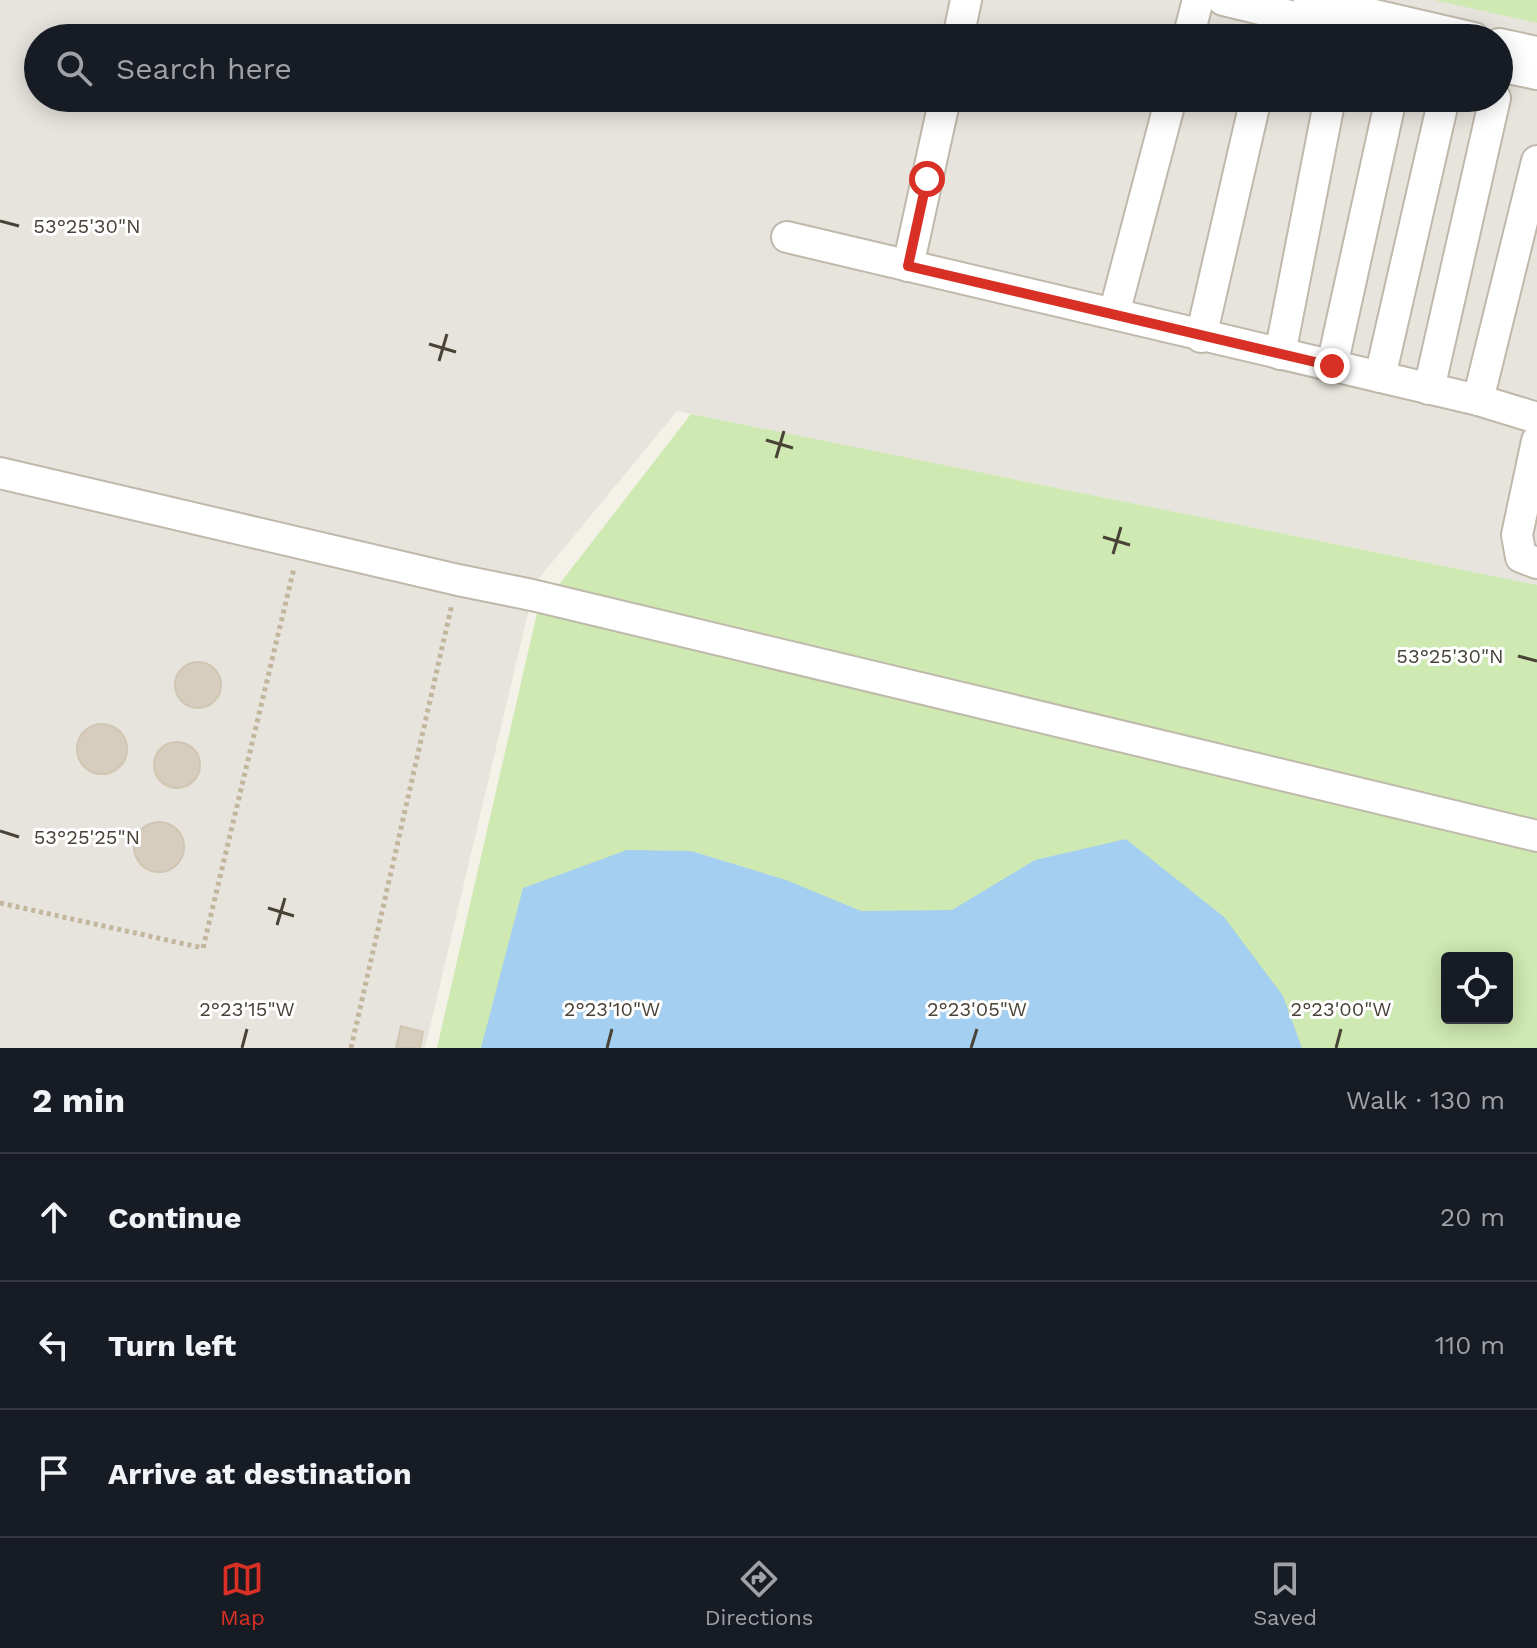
<!DOCTYPE html>
<html lang="en">
<head>
<meta charset="utf-8">
<style>
	body { margin:0; font-family:"Work Sans",sans-serif; background:#242831; color:#f1f3f6 }
	.controls { position:absolute; right:24px; bottom:24px; display:grid; overflow:hidden; border-radius:8px; box-shadow:0 4px 20px #0003 }
	.controls button { width:72px; height:72px; display:grid; place-items:center; padding:0; border:0; border-bottom:2px solid #363941; background:#171b24; color:#f1f3f6; font:40px sans-serif }
	.stop { position:absolute; width:24px; height:24px; margin:-18px; border:6px solid #d93025; border-radius:50%; background:#fff }
	.stop.end { background:#d93025; border-color:#fff; box-shadow:0 2px 8px #0008 }
	.list { margin:0; padding:0; list-style:none }
	h2 { display:flex; justify-content:space-between; align-items:center; height:104px; margin:0; padding:0 32px; font-size:34px }
	h2 small { font-size:26px; font-weight:400; color:#9ea1a6 }
	.list li { display:grid; grid-template-columns:52px 1fr auto; gap:24px; align-items:center; box-sizing:border-box; height:128px; padding:0 32px; border-top:2px solid #363941 }
	.list b { display:block; font-size:30px; white-space:nowrap }
	.list em { font-size:26px; font-style:normal; color:#9ea1a6 }
	.icon { flex:none; width:44px; height:44px; fill:none; stroke:currentColor; stroke-width:2; stroke-linecap:round; stroke-linejoin:round }
	.map { position:relative; flex:none; width:1537px; height:1048px; overflow:hidden }
	.search { position:absolute; background:#171b24; box-shadow:0 4px 20px #0003; left:24px; right:24px; top:24px; height:88px; display:flex; align-items:center; gap:20px; box-sizing:border-box; padding:0 28px; border-radius:44px; color:#9ea1a6; font-size:30px }
	.sheet { height:488px; background:#171b24 }
	nav { display:flex; justify-content:space-around; align-items:center; box-sizing:border-box; height:112px; border-top:2px solid #363941; background:#171b24; font-size:22px; color:#9ea1a6 }
	nav a { display:grid; justify-items:center; gap:4px }
	nav .on { color:#d93025 }
	.map>svg:first-child { display:block }
</style>
</head>
<body>
<div class="map">
<svg width="1537" height="1048" viewBox="0 0 1537 1048">
	<rect width="100%" height="100%" fill="#f4f1e8"/>
	<path fill="#e7e3dd" fill-rule="evenodd" d="M0 0H1537V585L677 411 535 583 425 1048H0ZM38 38H1499V98H38Z"/>
	<g fill="#cee9b1" fill-rule="evenodd">
		<path d="M1434 0H1537V23Z"/>
		<path d="M691 414 1537 585V1048H437L537 613ZM1447 958H1507V1018H1447Z"/>
	</g>
	<path fill="#a5cff1" d="M1126 839 1224 917 1283 996 1302 1048H481L523 888 627 850 691 851 786 880 861 911 952 910 1035 860Z"/>
	<g fill="#d6cdbe" stroke="#d1c6b1" stroke-width="2">
		<circle cx="198" cy="685" r="23"/>
		<circle cx="102" cy="749" r="25"/>
		<circle cx="177" cy="765" r="23"/>
		<circle cx="159" cy="847" r="25"/>
		<path d="M401 1026 423 1032 420 1048H396Z"/>
	</g>
	<g fill="none" stroke-linecap="round" stroke-linejoin="round">
		<g stroke="#c0b9ab" stroke-width="34">
			<g id="minor">
				<path d="M1223 0 1336 27"/>
				<path d="M1309 0 1474 38"/>
				<path d="M958 38 966 0"/>
				<path d="M1188 38 1198 0"/>
				<path d="M1499 44 1537 52"/>
				<path d="M1499 66 1537 74"/>
				<path d="M787 237 1478 400 1537 161"/>
				<path d="M908 266 945 98"/>
				<path d="M1114 314 1171 98"/>
				<path d="M1201 337 1256 98"/>
				<path d="M1280 354 1330 98"/>
				<path d="M1332 366 1391 98"/>
				<path d="M1380 377 1444 98"/>
				<path d="M1429 389 1495 98"/>
				<path d="M1478 400 1537 418"/>
				<path d="M1537 441 1517 535 1521 557 1537 563"/>
				<path d="M0 473 458 580 532 595 1537 836"/>
			</g>
		</g>
		<g stroke="#c2b69c" stroke-width="5" stroke-dasharray="4 4" stroke-linecap="butt">
			<path d="M0 903 203 948 294 568"/>
			<path d="M351 1048 452 604"/>
		</g>
		<use href="#minor" stroke="#fff" stroke-width="30"/>
	</g>
	<g fill="none" stroke-linecap="round" stroke-linejoin="round">
		<path stroke="#d93025" stroke-width="10" d="M927 179 908 266 1332 366"/>
	</g>
	<path fill="none" stroke="#484237" stroke-width="3" d="M0 221 19 226M429 344 456 352M439 361 447 334M766 440 793 448M776 458 784 431M1103 537 1130 545M1113 554 1121 527M1518 656 1537 661M0 831 19 837M268 908 294 916M277 925 285 898M242 1048 247 1029M607 1048 612 1029M971 1048 977 1029M1336 1048 1341 1029"/>
	<g font-size="20" text-anchor="middle" fill="#484237" stroke="#fff" stroke-width="6" stroke-linejoin="round" paint-order="stroke">
		<text x="87" y="233">53°25'30"N</text>
		<text x="1450" y="663">53°25'30"N</text>
		<text x="87" y="844">53°25'25"N</text>
		<text x="247" y="1016">2°23'15"W</text>
		<text x="612" y="1016">2°23'10"W</text>
		<text x="977" y="1016">2°23'05"W</text>
		<text x="1341" y="1016">2°23'00"W</text>
	</g>
</svg>
<div class="controls">
<button><svg class="icon" aria-label="locate" viewBox="0 0 24 24"><circle cx="12" cy="12" r="6"/><path d="M12 2v4M12 18v4M2 12h4M18 12h4"/></svg></button>
</div>
<div class="stop" style="left:927px;top:179px"></div>
<div class="stop end" style="left:1332px;top:366px"></div>
<div class="search"><svg class="icon" aria-label="search" viewBox="0 0 24 24"><circle cx="10" cy="10" r="6"/><path d="M15 15l6 6"/></svg>Search here</div>
</div>
<section class="sheet">
<h2>2 min<small>Walk · 130 m</small></h2>
<ul class="list">
<li><svg class="icon" aria-label="ahead" viewBox="0 0 24 24"><path d="M12 20V5M6 11l6-6 6 6"/></svg><div><b>Continue</b></div><em>20 m</em></li>
<li><svg class="icon" aria-label="left" viewBox="0 0 24 24"><path d="M17 20v-9H6M10 6l-5 5 5 5"/></svg><div><b>Turn left</b></div><em>110 m</em></li>
<li><svg class="icon" aria-label="arrive" viewBox="0 0 24 24"><path d="M6 21V4h12l-3 4 3 4H6"/></svg><div><b>Arrive at destination</b></div></li>
</ul>
</section>
<nav>
<a class="on"><svg class="icon" aria-label="map" viewBox="0 0 24 24"><path d="M3 6l6-2 6 2 6-2v14l-6 2-6-2-6 2zM9 4v14M15 6v14"/></svg>Map</a>
<a><svg class="icon" aria-label="directions" viewBox="0 0 24 24"><path d="M12 3l9 9-9 9-9-9zM9 14v-3h6M13 9l2 2-2 2"/></svg>Directions</a>
<a><svg class="icon" aria-label="saved" viewBox="0 0 24 24"><path d="M7 4h10v16l-5-4-5 4z"/></svg>Saved</a>
</nav>
</body>
</html>
